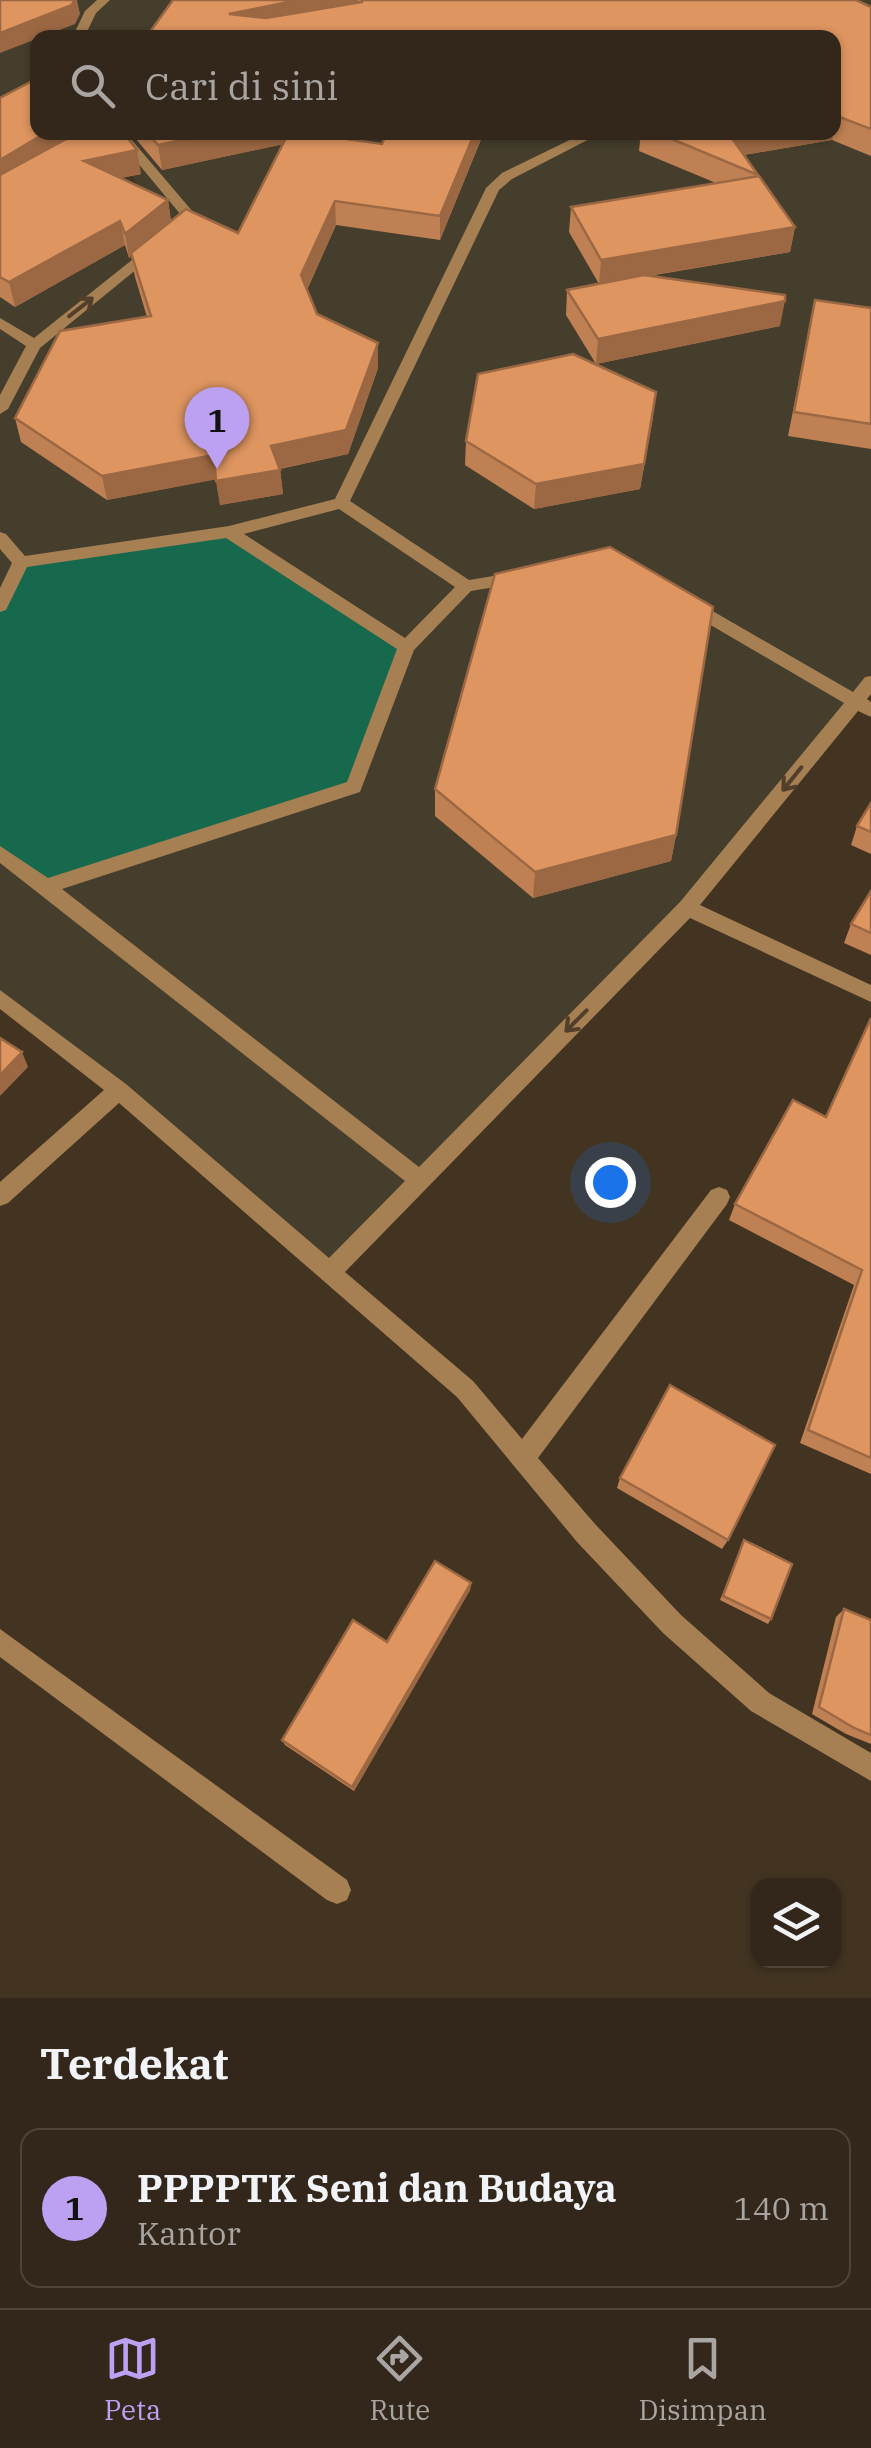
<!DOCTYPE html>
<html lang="id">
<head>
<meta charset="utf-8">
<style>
	body { margin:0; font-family:"IBM Plex Serif",serif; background:#3d3327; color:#f1f3f6 }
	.controls { position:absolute; right:30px; bottom:30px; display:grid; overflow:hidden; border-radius:20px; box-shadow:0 2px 8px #0004 }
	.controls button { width:90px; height:90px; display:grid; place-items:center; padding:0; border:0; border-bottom:2px solid #4d4439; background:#32271a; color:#f1f3f6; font:50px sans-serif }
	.you { position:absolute; left:610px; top:1182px; width:35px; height:35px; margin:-25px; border:8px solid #fff; border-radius:50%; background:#1a73e8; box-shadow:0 0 0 15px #1a73e833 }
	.badge { display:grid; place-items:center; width:65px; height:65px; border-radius:50%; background:#bca0f2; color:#111; font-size:32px; font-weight:700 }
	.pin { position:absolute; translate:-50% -82px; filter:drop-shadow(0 2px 5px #0008) }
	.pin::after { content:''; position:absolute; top:52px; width:35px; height:30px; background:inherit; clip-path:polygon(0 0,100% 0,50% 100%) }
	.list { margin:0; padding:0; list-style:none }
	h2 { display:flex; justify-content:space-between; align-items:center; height:130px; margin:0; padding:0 40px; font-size:42px }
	h2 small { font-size:32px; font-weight:400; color:#a8a5a2 }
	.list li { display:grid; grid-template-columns:65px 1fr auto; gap:30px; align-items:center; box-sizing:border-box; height:160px; margin:0 20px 20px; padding:0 20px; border:2px solid #4d4439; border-radius:20px }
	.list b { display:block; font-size:38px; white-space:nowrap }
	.list p { margin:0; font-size:32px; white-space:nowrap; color:#a8a5a2 }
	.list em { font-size:32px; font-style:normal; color:#a8a5a2 }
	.icon { flex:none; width:55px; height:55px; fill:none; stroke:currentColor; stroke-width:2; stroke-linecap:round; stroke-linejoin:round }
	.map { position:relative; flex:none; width:871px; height:1998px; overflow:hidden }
	.search { position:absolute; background:#32271a; box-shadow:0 2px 8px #0004; left:30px; right:30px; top:30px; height:110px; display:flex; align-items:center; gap:25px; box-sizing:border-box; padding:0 35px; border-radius:20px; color:#a8a5a2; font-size:38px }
	.sheet { height:310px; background:#32271a }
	nav { display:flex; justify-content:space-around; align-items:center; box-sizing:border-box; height:140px; border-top:2px solid #4d4439; background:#32271a; font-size:28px; color:#a8a5a2 }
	nav a { display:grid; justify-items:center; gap:5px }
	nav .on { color:#bca0f2 }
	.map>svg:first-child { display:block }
</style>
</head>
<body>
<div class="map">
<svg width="871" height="1998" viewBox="0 0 871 1998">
	<rect width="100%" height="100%" fill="#433422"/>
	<path fill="#453e2d" d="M0 0H871V682L687 908 330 1272 0 998V291L144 196 123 160 60 133 834 132V38H38L37 123 0 107Z"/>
	<path fill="#17694d" d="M229 532 406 647 354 787 45 887 0 853V606L21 562Z"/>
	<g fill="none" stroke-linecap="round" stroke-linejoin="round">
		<g fill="#a67f53" fill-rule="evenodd">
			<path d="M97 0H110L96 13 84 38H72L85 11Z"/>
			<path d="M112 132H125L193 212 195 215 184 233H174L172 230 181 215Z"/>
			<path d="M586 132H603L512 179 499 190 350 501 469 580 518 572 526 578 524 582 471 591 414 650 360 792 62 889 419 1167 680 902 844 703 685 610V602H697L853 692 865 677 871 676V694L867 699 871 702V717L858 711 700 905 871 985V1002L690 918 345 1272 473 1381 522 1439 711 1190 719 1187 727 1190 730 1197 727 1204 538 1458 595 1524 681 1615 769 1693 871 1753V1781L751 1711 663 1633 577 1542 457 1397 119 1103 8 1203 0 1206V1182L104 1090 0 1009V990L126 1084 329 1258 405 1181 0 863V846L48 878 347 782 397 649 226 538 27 567 6 610 0 612V588L12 563 0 549V532L6 534 25 556 229 526 335 499 486 188 502 173ZM339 509 455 587 405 638 244 534Z"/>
			<path d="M147 248 159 251 40 348 8 409 0 414V395L26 346 0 329V318L34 338Z"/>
			<path d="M0 1629 347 1880 351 1890 347 1900 337 1904 327 1900 0 1657Z"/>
		</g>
	</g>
	<g fill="#bf8053">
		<path d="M173 0H856L871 7V156L832 140 744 155 758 175 757 177 795 227 790 252 649 276 780 326 596 364 566 315 567 290 599 284 569 232 571 207 716 183 639 151 641 132H834V38L147 36Z"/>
		<path d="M0 98 141 174 121 178 168 200 171 221 238 233 283 144 162 170 130 132H324L326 136 382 144 387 132H484L440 240 336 225 307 290 317 314 378 368 348 454 280 469 283 494 220 505 216 479 107 500 21 442 15 418 147 317 135 277 131 256 129 258 125 245 15 307 0 297Z"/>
		<path d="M871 308V449L788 436 810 325Z"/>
		<path d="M653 417 640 489 534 509 465 465 466 441Z"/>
		<path d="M435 789 676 835 671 861 533 898 435 816Z"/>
		<path d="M871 803V854L851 845 857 826Z"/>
		<path d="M871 891V955L844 943 851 924Z"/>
		<path d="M871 1018V1474L800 1443 854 1285 729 1220 735 1204 826 1117Z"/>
		<path d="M620 1478 728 1540 722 1549 617 1488Z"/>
		<path d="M744 1540 771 1619 768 1624 720 1600Z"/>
		<path d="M471 1583 470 1590 354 1791 285 1745 282 1740 387 1642Z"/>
		<path d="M844 1609 871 1620V1744L846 1734 812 1714 836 1617Z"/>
	</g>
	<g fill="#9b6843">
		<path d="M74 0H77L80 14 75 24 0 53V33Z"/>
		<path d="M298 0H358L359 11 235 38 229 14Z"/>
		<path d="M834 116H837L832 140 725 158 729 134 834 132Z"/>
		<path d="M47 132H93L0 188V160Z"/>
		<path d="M220 132H299V141L162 170 158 145Z"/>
		<path d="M475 132H484L440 240V216Z"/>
		<path d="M137 150 141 174 88 185 84 161Z"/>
		<path d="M168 200 171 225 129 258 125 234Z"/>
		<path d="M335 201 336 225 302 300 301 275Z"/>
		<path d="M120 221 125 245 15 307 9 282Z"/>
		<path d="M795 227 790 252 599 284 601 260Z"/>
		<path d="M785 301 780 326 596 364 598 339Z"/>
		<path d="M378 343V368L348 454 273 470 271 446Z"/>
		<path d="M656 392 640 489 534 509 536 484Z"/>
		<path d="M214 455 218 479 107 500 102 476Z"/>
		<path d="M280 470 283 494 220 505 216 481Z"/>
		<path d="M676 835 671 861 533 898 535 872Z"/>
		<path d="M22 1052 28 1067 0 1096V1075Z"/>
		<path d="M471 1583 470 1590 354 1791 352 1787Z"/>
	</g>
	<g fill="#de9560" stroke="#9b6843" stroke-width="2.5">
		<path d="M0 0H74L72 5 0 33Z"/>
		<path d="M173 0H298L229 14 266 18 362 2V0H856L871 7V129L837 116H834V38H139L147 36Z"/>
		<path d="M38 78V132H47L0 160V98Z"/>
		<path d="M79 132H123L137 150 84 161 168 200 125 234 120 221 9 282 0 277V175Z"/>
		<path d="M147 132H220L158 145Z"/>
		<path d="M289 132H324L326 136 382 144 387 132H475L440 216 335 201 301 275 317 314 378 343 346 430 271 446 280 470 216 481 214 455 102 476 15 418 60 331 151 316 131 253 186 209 238 233Z"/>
		<path d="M655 132H736L729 134 758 175Z"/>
		<path d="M759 176 795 227 601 260 571 207Z"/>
		<path d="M644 275 785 295V301L598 339 567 290Z"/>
		<path d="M815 300 871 308V424L794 412Z"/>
		<path d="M573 354 656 392 644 464 536 484 466 441 478 374Z"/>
		<path d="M610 547 713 607 676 835 535 872 435 789 495 574Z"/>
		<path d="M871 803V832L857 826Z"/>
		<path d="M871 891V933L851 924Z"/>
		<path d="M871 1018V1458L808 1430 862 1270 735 1204 793 1100 826 1117Z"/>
		<path d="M0 1038 22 1052 0 1075Z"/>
		<path d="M670 1385 775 1445 728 1540 620 1478Z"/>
		<path d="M744 1540 792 1564 771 1619 723 1596Z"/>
		<path d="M435 1561 471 1583 352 1787 282 1740 353 1620 387 1642Z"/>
		<path d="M844 1609 871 1620V1735L854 1728 819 1707Z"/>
	</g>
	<defs><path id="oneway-shaft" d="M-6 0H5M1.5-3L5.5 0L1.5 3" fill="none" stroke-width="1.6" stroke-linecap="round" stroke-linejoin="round" transform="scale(2.5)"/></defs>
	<g stroke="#523f2b">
		<use href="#oneway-shaft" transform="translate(81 307) rotate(-38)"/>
		<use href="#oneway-shaft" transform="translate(792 779) rotate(129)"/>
		<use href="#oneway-shaft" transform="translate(576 1021) rotate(135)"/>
	</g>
</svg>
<div class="controls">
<button><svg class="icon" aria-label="layers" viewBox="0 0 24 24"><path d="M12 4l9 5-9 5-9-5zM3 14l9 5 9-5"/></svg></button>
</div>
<div class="you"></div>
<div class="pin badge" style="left:217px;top:469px">1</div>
<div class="search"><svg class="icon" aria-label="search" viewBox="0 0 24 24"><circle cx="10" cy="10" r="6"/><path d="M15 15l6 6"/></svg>Cari di sini</div>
</div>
<section class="sheet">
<h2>Terdekat<small></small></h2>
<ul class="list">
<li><span class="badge">1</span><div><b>PPPPTK Seni dan Budaya</b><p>Kantor</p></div><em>140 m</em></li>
</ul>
</section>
<nav>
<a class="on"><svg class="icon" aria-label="map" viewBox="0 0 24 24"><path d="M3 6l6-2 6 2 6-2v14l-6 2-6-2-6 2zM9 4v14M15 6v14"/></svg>Peta</a>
<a><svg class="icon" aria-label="directions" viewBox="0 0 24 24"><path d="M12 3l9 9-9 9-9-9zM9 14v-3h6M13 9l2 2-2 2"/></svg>Rute</a>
<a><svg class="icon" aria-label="saved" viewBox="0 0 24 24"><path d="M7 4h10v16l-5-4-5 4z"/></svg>Disimpan</a>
</nav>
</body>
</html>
